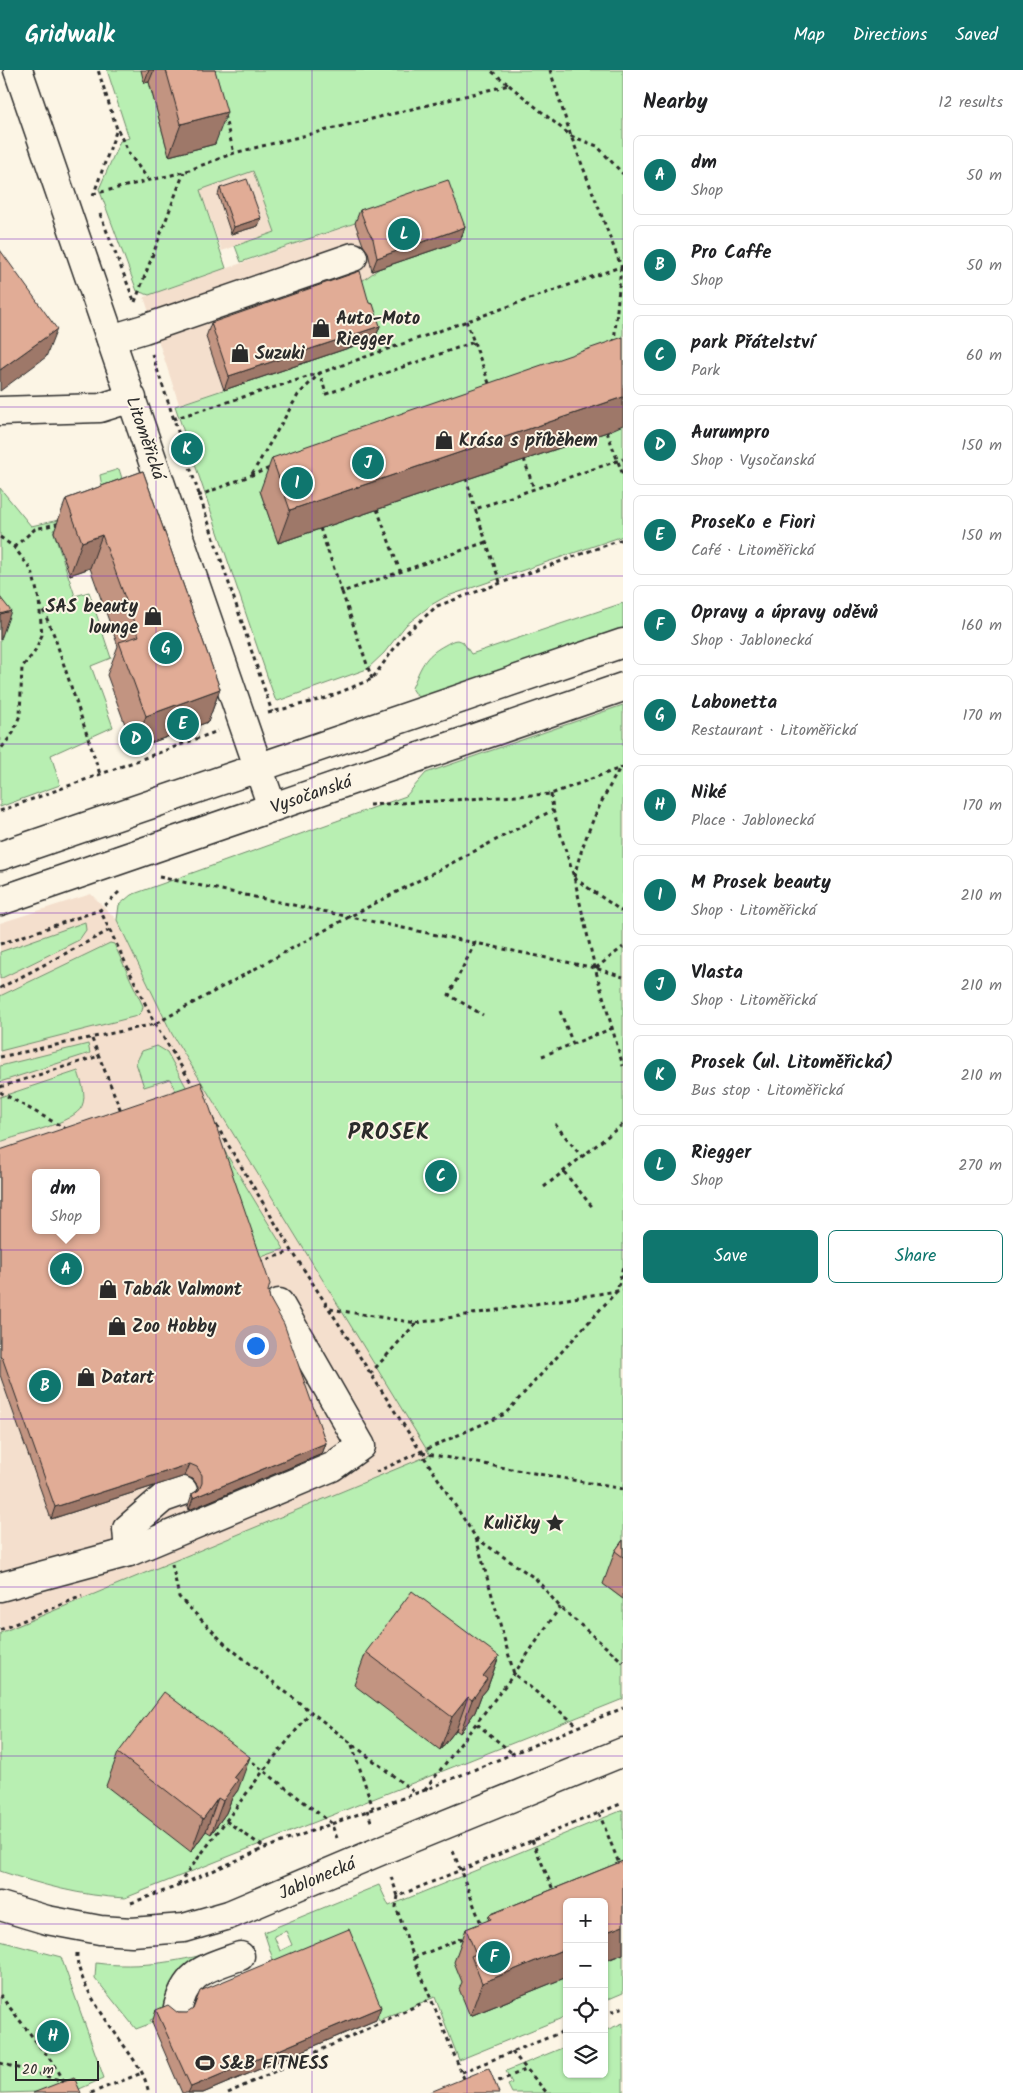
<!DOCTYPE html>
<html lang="en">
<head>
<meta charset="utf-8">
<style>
	body { margin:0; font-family:Kalam,sans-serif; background:#f2f2f2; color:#202124 }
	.controls { position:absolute; right:15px; bottom:15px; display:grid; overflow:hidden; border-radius:8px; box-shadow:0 1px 4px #0004 }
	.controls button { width:45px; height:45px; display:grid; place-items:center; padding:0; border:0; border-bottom:1px solid #e0e0e0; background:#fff; color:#202124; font:25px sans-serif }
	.scale { position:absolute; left:15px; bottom:12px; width:84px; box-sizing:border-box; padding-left:5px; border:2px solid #2b2b2b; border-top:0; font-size:14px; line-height:18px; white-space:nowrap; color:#2b2b2b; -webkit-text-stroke:4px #fcf5e5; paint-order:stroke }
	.you { position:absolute; left:255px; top:1275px; width:18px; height:18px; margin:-12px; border:4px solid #fff; border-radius:50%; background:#1a73e8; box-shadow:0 0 0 8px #1a73e833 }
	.badge { display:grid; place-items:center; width:32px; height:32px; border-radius:50%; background:#0f766e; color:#fff; font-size:16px; font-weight:700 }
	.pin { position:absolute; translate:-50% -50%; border:2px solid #fff; box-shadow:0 1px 5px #0006 }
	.popup { position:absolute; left:32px; top:1099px; width:68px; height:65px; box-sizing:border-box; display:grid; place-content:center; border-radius:8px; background:#fff; filter:drop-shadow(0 1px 4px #0005); font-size:16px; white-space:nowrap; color:#757577 }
	.popup b { font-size:19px; color:#202124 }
	.popup::after { content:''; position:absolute; left:50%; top:100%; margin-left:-10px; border:10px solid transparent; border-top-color:#fff }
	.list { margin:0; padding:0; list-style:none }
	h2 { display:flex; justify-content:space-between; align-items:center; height:65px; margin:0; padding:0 20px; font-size:21px }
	h2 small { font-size:16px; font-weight:400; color:#757577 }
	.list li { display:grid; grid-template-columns:32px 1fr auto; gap:15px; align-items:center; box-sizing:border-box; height:80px; margin:0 10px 10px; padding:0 10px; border:1px solid #e0e0e0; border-radius:8px }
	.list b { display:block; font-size:19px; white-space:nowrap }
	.list p { margin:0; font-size:16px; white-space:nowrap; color:#757577 }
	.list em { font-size:16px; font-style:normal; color:#757577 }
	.actions { display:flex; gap:10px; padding:15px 20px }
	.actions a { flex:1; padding:11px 0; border:1px solid #0f766e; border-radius:8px; text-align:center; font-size:18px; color:#0f766e }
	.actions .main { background:#0f766e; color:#fff }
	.icon { flex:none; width:28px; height:28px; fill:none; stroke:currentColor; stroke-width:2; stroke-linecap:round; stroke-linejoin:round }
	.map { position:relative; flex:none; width:623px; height:2023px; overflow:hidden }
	header { display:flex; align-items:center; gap:30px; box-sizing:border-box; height:70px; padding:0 25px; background:#0f766e; color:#fff }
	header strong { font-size:24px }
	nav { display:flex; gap:28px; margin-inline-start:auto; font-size:18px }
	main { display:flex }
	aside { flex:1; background:#fff }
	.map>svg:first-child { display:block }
</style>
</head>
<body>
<header>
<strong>Gridwalk</strong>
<nav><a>Map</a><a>Directions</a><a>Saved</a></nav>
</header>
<main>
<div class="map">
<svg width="623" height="2023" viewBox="0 0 623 2023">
	<rect width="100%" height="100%" fill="#fcf5e5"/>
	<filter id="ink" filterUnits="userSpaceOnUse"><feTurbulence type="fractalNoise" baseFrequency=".02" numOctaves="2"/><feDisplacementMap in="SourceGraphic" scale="10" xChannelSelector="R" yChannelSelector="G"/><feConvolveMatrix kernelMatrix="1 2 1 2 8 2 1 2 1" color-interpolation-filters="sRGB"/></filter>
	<g filter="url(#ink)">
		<g fill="#f4dfcd" fill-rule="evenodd">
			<path d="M253 101 275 162 222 181 200 120Z"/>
			<path d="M443 123 461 171 375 269 179 334 144 227Z"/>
			<path d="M91 824 117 850 172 964 431 1385 0 1563V853ZM36 1103H96V1160H36Z"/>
		</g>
		<g fill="#b8efb2" stroke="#728d6e" fill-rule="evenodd">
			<path d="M107 0H141L149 12 169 86 195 0H623V295L260 421 278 473 623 355V466L445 527 431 535 406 555 384 583 367 599 278 631 275 629 175 336 375 269 355 216 380 198 461 170 443 123 241 192 235 176 275 162 253 101 200 120 226 198 149 225 137 221 99 119 120 71 129 68Z"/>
			<path d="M119 399 131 436 53 460 75 526 89 522 111 588 91 596 113 657 51 685 60 715 0 737V418L31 456 106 440 100 405Z"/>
			<path d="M623 533V559L419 629 412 618C421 597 424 586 445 575 452 571 456 568 463 572L471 584Z"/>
			<path d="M623 635V1487L603 1514 623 1529V1629L125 1828C81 1826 42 1815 0 1801V1563L430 1385 172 964 117 850 119 835 131 825 406 726 426 703Z"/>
			<path d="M85 852 86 860 79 870 0 909V882Z"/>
			<path d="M110 873 114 874 143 936 142 941 137 946 0 981V926Z"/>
			<path d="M88 974 90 983 0 1012V996Z"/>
			<path d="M157 976 167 982 190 1024 284 1179 253 1190 170 1009 144 1017 136 993 142 981Z"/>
			<path d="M78 1001C81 1012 87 1025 82 1036 75 1053 18 1065 0 1072V1027Z"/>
			<path d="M623 1740V1819L567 1832 464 1917 470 1946 567 1907V1946L459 1990 435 1927 379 1950 344 1871 276 1899 264 1862 379 1815 389 1836ZM286 1861 292 1875 280 1881 274 1866Z"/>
			<path d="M0 1871 61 1887 104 2008 75 2021 0 2023Z"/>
			<path d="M225 1879 160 1946 150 1950 152 1953 136 1959 95 1908 96 1893C140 1899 183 1891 225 1879Z"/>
			<path d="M623 1884V1923L604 1931V1891Z"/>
			<path d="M623 1953V2023H512L508 2015 512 2013 506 2001 567 1976V2004H604V1961Z"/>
		</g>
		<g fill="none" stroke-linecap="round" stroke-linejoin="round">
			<g stroke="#2b2b2b" stroke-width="31">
				<g id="minor">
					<path d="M18 0 272 737"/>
					<path d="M111 269 144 259 353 187"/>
					<path d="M0 341 100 338 132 328"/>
					<path d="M129 1482 127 1459 163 1428 183 1421"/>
					<path d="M0 1517 129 1482 332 1397 361 1376 279 1233"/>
					<path d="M0 1836 47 1850 100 1860 132 1862 184 1858 229 1845 380 1781 623 1682"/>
					<path d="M177 1942C184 1902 206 1898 240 1886"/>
				</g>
			</g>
			<g stroke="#2b2b2b" stroke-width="31">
				<g id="major">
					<path d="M0 786 623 573"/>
					<path d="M0 831 623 617"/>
				</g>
			</g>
			<g stroke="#2b2b2b" stroke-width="3" stroke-dasharray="4 4" stroke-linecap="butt">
				<path d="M550 0 571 66 621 196"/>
				<path d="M509 15 571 66 597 76 623 104"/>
				<path d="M224 45 234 83"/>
				<path d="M118 60 129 84 148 109"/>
				<path d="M93 124 184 102 234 83 509 15 490 0"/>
				<path d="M93 126 117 59 98 0"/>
				<path d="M100 144 135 233"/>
				<path d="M135 232 184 102"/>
				<path d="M474 272 490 316"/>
				<path d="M614 273 621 196 623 199"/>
				<path d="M152 284 272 642"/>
				<path d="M173 349 320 303 623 196"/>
				<path d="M607 362 623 405"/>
				<path d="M524 389 534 419"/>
				<path d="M252 404 298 325 320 303 326 324 474 272 466 251"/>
				<path d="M466 408 475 439"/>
				<path d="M198 426 270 398"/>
				<path d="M377 439 400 501"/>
				<path d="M320 458 342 522"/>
				<path d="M0 467 14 477 32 501 39 530 42 565 34 583 22 597 20 645 13 663 0 680"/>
				<path d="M14 477 35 459 61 453"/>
				<path d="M500 512 475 439 623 389"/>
				<path d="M40 533 54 565 100 704"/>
				<path d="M372 609 342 522 486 472"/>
				<path d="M268 643 326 628 372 609 404 565 437 536 623 469"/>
				<path d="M551 724 553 740 574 807 595 898 623 996"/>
				<path d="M369 735 551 724 623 697"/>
				<path d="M0 741 218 661"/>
				<path d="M159 807 595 898 623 907"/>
				<path d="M574 807C584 766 599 734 620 698"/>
				<path d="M574 808 623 842"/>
				<path d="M119 822 100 840 155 954 194 1017"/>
				<path d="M475 873 449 925 483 945"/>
				<path d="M0 874 100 840"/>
				<path d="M596 898 623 877"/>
				<path d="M0 918 110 860"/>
				<path d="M560 941 573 974"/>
				<path d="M92 969 121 1041"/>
				<path d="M542 986 613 958"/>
				<path d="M0 987 155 954 349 847 553 740"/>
				<path d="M0 1017 99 986"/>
				<path d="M0 1022 66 1059"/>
				<path d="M212 1048 292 1181 476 1468 536 1509 560 1537 623 1592"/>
				<path d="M555 1054 582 1087"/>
				<path d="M564 1102 594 1139"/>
				<path d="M544 1117 623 1054"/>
				<path d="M260 1192 292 1181"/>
				<path d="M330 1239 416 1253 623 1220"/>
				<path d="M370 1304 416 1253"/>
				<path d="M422 1383 623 1419"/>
				<path d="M376 1402 505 1344 617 1221 623 1196"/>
				<path d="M476 1468 514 1604 578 1656"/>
				<path d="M172 1494 179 1527 225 1574 311 1642"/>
				<path d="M0 1560 82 1526"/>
				<path d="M477 1654 512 1683"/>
				<path d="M352 1675 373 1738"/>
				<path d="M246 1687 331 1753 337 1768"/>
				<path d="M425 1720 514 1604 560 1537"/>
				<path d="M367 1740 372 1754"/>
				<path d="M599 1743 620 1796"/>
				<path d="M226 1751 265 1778"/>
				<path d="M532 1770 554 1822"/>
				<path d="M453 1781 482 1856"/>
				<path d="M391 1807 398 1826 623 1733"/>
				<path d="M178 1815 264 1700 311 1642 414 1722"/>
				<path d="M398 1826 396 1837 414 1888 465 2011"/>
				<path d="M131 1833 178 1816 265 1778 425 1720 623 1638"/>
				<path d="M77 1883C75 1916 124 1972 141 2001 145 2008 147 2016 149 2023"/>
				<path d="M414 1888 467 1866"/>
				<path d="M0 1925 56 1997 65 2013"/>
				<path d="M604 1945 623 1937"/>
				<path d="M512 1982 547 2023"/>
				<path d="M0 1993 63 2011"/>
				<path d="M462 2002 567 1960"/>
				<path d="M491 2014 528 1999"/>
				<path d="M91 2023 142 2003"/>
				<path d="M228 2023 431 1929"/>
			</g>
			<use href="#minor" stroke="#fcf5e5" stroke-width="28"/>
			<use href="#major" stroke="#fcf5e5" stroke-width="28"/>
		</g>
		<g fill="#c29481" stroke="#2b2b2b">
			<path d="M141 0H215V74L169 86 149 12 144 13Z"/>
			<path d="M220 118 261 148 258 156 231 164 218 125Z"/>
			<path d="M360 140 465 157 460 171 372 201 368 182 363 175 355 153Z"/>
			<path d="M369 233 380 256 375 269 224 320 206 267 211 253Z"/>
			<path d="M607 362 278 473 260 421 272 388Z"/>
			<path d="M143 401 220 619 208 652 134 679 107 605 118 576 90 498 70 505 54 462 66 429Z"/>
			<path d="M0 1080 268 1221 270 1229 326 1373 322 1384 189 1440 188 1436 192 1424 198 1420V1416L193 1409 185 1406 51 1449 0 1305Z"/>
			<path d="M623 1470V1529L603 1514 615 1481Z"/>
			<path d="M366 1582 499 1586 487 1619 481 1626 475 1642 460 1663 456 1660 440 1680 354 1615Z"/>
			<path d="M118 1683 238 1720 232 1728 226 1743 211 1764 206 1761 191 1782 106 1716Z"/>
			<path d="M623 1791V1884L470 1946 459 1919 462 1912 454 1892 466 1859 488 1851 489 1845Z"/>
			<path d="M156 1940 178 1943 376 1950 203 2023H182L152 1953Z"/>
		</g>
		<g fill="#9e7869" stroke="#2b2b2b">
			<path d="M149 0H154L149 12 144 13Z"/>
			<path d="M227 42 215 74 169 86 181 54Z"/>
			<path d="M261 148 258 156 231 164 234 157Z"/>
			<path d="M465 157 460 171 372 201 377 188Z"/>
			<path d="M380 256 375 269 224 320 229 306Z"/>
			<path d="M57 259 46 287 0 321V300Z"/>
			<path d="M623 327V355L607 362 278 473 290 440Z"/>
			<path d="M102 465 90 498 70 505 82 472Z"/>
			<path d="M11 541 1 569 0 570V544Z"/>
			<path d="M220 619 208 652 134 679 146 646Z"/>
			<path d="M326 1373 322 1384 189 1440 193 1428Z"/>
			<path d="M190 1394 185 1406 51 1449 55 1437Z"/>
			<path d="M499 1586 487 1619 481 1626 475 1642 460 1663 472 1630 483 1606Z"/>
			<path d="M468 1627 456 1660 440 1680 452 1647Z"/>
			<path d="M250 1687 238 1720 232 1728 226 1743 211 1764 223 1731 234 1707Z"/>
			<path d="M218 1728 206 1761 191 1782 203 1749Z"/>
			<path d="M623 1856V1884L604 1891V1863Z"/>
			<path d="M567 1878V1907L470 1946 482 1913Z"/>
			<path d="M381 1937 376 1950 203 2023H188L191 2017Z"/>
		</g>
		<g fill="#e1ac96" stroke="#2b2b2b" fill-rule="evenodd">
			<path d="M166 0H215L227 42 181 54Z"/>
			<path d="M247 109 261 148 234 157 220 118Z"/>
			<path d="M448 110 465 157 377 188 373 169 368 161 360 140Z"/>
			<path d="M0 180 57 259 0 300Z"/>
			<path d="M360 201 369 233 373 234 380 256 229 306 211 253Z"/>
			<path d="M623 267V327L290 440 272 388Z"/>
			<path d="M143 401 220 619 146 646 119 572 139 566 102 465 82 472 66 429Z"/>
			<path d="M0 527 11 541 0 544Z"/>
			<path d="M201 1012 270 1214 268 1221 270 1229 284 1254 326 1373 193 1428 192 1424 199 1420 202 1413V1405L197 1397 190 1394 55 1437 2 1287H0V1080ZM36 1103H96V1160H36Z"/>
			<path d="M623 1470V1487L615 1481Z"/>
			<path d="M412 1521 499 1586 483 1606 487 1609 472 1630 468 1627 452 1647 366 1582Z"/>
			<path d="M164 1622 250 1687 234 1707 238 1710 223 1731 218 1728 203 1749 118 1683Z"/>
			<path d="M623 1791V1856L604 1863V1832H567V1878L482 1913 471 1886 476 1884 466 1859 491 1849 489 1845Z"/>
			<path d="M349 1859 381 1937 191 2017 156 1940 168 1935 178 1943H187L193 1939 200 1921Z"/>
			<path d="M489 1998 499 2023H428Z"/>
			<path d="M74 2007 81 2023H33Z"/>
		</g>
	</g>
	<path fill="none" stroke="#7b2cbf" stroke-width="1" stroke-opacity="0.55" d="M156 0V2023M312 0V2023M467 0V2023M0 169H623M0 337H623M0 506H623M0 674H623M0 843H623M0 1012H623M0 1180H623M0 1349H623M0 1517H623M0 1686H623M0 1854H567M604 1854H623"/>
	<defs>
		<g id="shop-bare" transform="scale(1.5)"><path d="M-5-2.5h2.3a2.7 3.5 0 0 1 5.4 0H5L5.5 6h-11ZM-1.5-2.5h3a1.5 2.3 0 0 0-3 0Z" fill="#2b2b2b" stroke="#fcf5e5" stroke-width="2.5" paint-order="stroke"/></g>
		<g id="sight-bare" transform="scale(1.5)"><path d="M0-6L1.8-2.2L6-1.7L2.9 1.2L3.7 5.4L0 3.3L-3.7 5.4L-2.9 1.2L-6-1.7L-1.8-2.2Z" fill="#2b2b2b" stroke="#fcf5e5" stroke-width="2.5" paint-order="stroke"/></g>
		<g id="stadium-bare" transform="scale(1.5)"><path d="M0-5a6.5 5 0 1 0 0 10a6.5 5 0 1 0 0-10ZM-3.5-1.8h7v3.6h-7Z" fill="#2b2b2b" stroke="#fcf5e5" stroke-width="2.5" paint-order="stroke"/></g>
	</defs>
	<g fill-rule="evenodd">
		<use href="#shop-bare" x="321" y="258"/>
		<use href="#shop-bare" x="240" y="283"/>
		<use href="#shop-bare" x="444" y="370"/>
		<use href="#shop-bare" x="153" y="546"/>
		<use href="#shop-bare" x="108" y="1219"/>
		<use href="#shop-bare" x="117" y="1256"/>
		<use href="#shop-bare" x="86" y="1307"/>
		<use href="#sight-bare" x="555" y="1453"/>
		<use href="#stadium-bare" x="205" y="1993"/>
	</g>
	<g text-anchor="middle" stroke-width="4" stroke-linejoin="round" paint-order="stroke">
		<g font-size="18" font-weight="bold" fill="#2b2b2b" stroke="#fcf5e5" text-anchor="start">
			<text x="336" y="254">Auto-Moto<tspan x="336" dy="21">Riegger</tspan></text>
			<text x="255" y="289">Suzuki</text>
			<text x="459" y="376">Krása s příběhem</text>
			<text x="138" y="542" text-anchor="end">SAS beauty<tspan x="138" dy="21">lounge</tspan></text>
			<text x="123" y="1225">Tabák Valmont</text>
			<text x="132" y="1262">Zoo Hobby</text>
			<text x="101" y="1313">Datart</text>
			<text x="540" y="1459" text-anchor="end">Kuličky</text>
			<text x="220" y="1999">S&amp;B FITNESS</text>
		</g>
		<g font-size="18" fill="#2b2b2b" stroke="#fcf5e5">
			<text transform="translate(146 368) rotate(71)" y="6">Litoměřická</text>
			<text transform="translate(311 724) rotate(-19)" y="6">Vysočanská</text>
			<text transform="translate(317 1808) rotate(-23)" y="6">Jablonecká</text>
		</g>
		<g font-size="22" font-weight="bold" letter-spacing="1" fill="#2b2b2b" stroke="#fcf5e5">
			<text x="389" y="1069">PROSEK</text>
		</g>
	</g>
</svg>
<div class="controls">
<button>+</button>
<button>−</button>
<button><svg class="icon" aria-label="locate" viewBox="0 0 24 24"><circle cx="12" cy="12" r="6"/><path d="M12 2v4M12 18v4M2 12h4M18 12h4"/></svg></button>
<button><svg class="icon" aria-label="layers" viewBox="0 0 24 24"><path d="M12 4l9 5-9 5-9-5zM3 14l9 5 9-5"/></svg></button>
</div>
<div class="scale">20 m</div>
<div class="you"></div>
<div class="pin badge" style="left:66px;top:1199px">A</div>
<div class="popup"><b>dm</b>Shop</div>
<div class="pin badge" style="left:45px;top:1316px">B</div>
<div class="pin badge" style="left:441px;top:1106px">C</div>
<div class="pin badge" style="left:136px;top:669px">D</div>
<div class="pin badge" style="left:183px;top:654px">E</div>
<div class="pin badge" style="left:494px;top:1887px">F</div>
<div class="pin badge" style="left:166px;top:578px">G</div>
<div class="pin badge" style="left:53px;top:1966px">H</div>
<div class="pin badge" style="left:297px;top:413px">I</div>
<div class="pin badge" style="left:368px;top:393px">J</div>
<div class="pin badge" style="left:187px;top:379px">K</div>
<div class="pin badge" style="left:404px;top:164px">L</div>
</div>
<aside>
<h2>Nearby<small>12 results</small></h2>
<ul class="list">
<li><span class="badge">A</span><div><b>dm</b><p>Shop</p></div><em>50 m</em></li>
<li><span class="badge">B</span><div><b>Pro Caffe</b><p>Shop</p></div><em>50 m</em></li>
<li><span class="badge">C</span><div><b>park Přátelství</b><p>Park</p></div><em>60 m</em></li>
<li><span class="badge">D</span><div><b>Aurumpro</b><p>Shop · Vysočanská</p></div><em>150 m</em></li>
<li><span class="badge">E</span><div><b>ProseKo e Fiori</b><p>Café · Litoměřická</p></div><em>150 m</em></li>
<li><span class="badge">F</span><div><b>Opravy a úpravy oděvů</b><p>Shop · Jablonecká</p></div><em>160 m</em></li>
<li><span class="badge">G</span><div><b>Labonetta</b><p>Restaurant · Litoměřická</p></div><em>170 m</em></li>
<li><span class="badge">H</span><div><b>Niké</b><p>Place · Jablonecká</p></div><em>170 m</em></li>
<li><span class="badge">I</span><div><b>M Prosek beauty</b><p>Shop · Litoměřická</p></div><em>210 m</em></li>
<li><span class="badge">J</span><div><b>Vlasta</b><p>Shop · Litoměřická</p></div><em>210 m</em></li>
<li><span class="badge">K</span><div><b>Prosek (ul. Litoměřická)</b><p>Bus stop · Litoměřická</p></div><em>210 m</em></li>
<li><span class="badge">L</span><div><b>Riegger</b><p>Shop</p></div><em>270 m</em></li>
</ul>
<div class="actions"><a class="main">Save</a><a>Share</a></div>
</aside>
</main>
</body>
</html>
